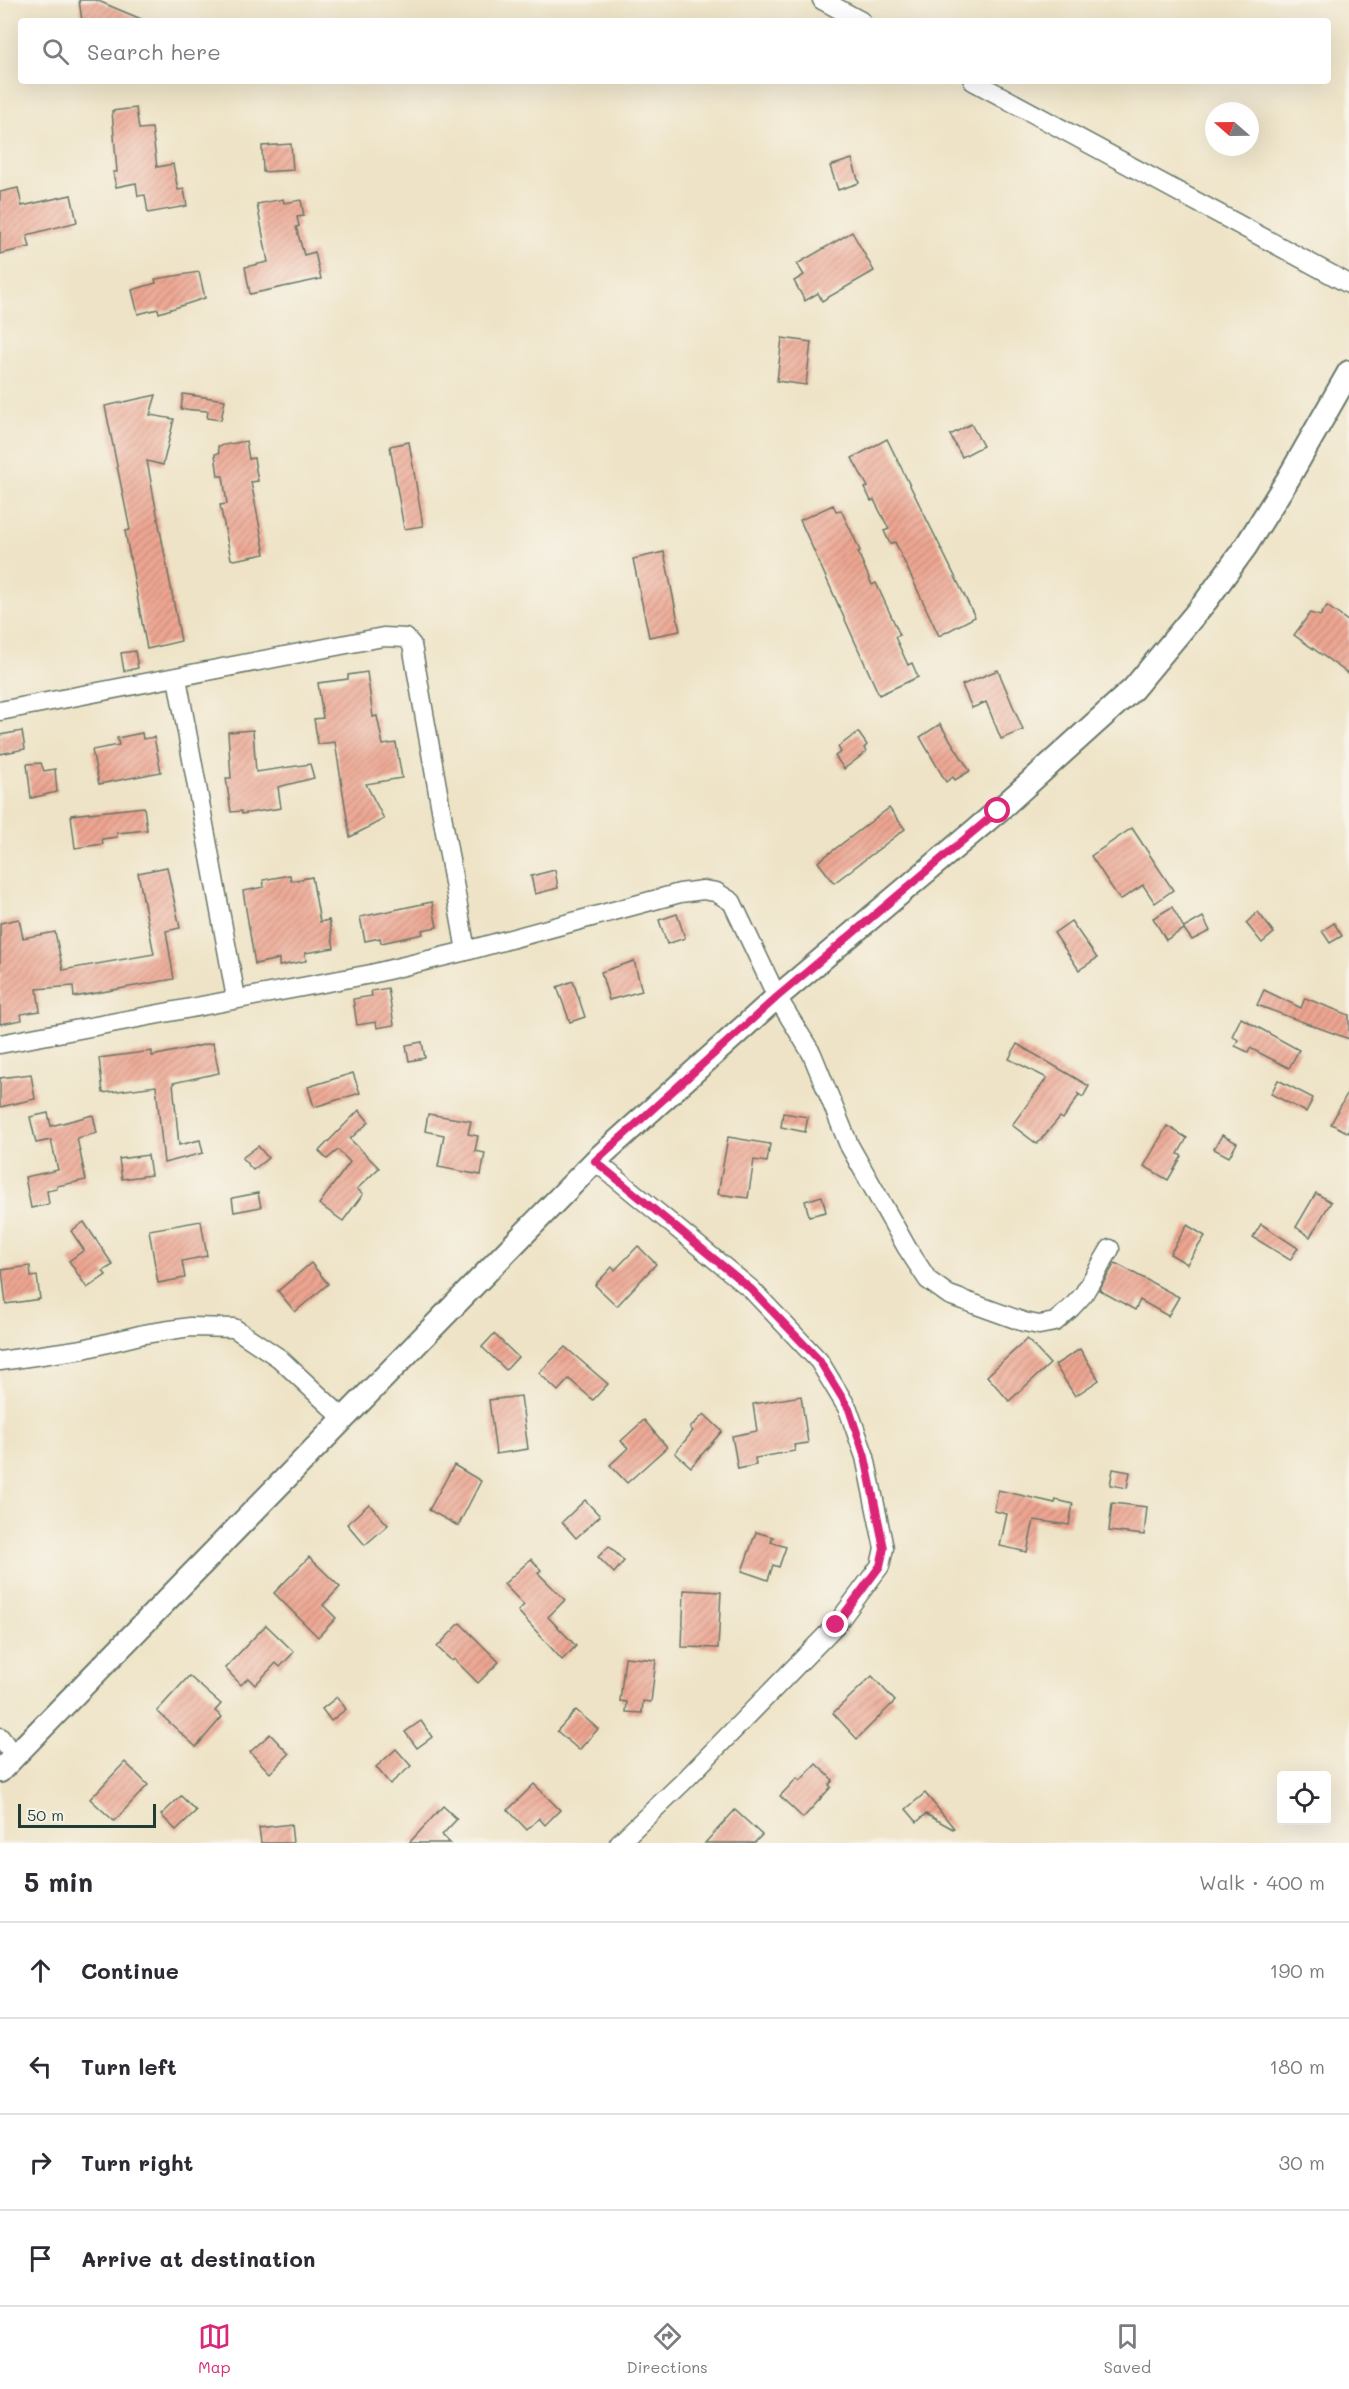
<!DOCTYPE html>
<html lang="en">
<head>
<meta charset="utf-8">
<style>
	body { margin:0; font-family:Mali,sans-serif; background:#f2f2f3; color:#2b2b33 }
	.controls { position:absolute; right:18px; bottom:18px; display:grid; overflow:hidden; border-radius:6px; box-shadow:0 6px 24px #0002 }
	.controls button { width:54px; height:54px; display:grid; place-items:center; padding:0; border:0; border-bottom:2px solid #e1e1e2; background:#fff; color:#2b2b33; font:30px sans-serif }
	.compass { position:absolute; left:1205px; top:102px; width:54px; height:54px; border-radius:50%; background:#fff; box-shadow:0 6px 24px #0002; rotate:290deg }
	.scale { position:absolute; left:18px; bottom:15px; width:138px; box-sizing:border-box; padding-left:6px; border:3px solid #1f3d34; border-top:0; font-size:16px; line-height:21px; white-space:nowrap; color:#1f3d34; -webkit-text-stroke:4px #f7f3e8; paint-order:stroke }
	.stop { position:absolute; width:18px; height:18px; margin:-14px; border:4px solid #db2777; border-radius:50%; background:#fff }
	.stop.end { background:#db2777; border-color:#fff; box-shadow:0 2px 6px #0008 }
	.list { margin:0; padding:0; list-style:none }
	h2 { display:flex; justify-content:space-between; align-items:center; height:78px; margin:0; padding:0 24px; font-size:26px }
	h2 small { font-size:20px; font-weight:400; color:#7c7c81 }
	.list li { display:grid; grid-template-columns:39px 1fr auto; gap:18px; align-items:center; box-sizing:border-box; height:96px; padding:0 24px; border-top:2px solid #e1e1e2 }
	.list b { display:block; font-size:22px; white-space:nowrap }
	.list em { font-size:20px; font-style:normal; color:#7c7c81 }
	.icon { flex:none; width:33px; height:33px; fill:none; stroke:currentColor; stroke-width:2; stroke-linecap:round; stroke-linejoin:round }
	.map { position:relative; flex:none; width:1349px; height:1843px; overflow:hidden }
	.search { position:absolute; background:#fff; box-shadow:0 6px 24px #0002; left:18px; right:18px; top:18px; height:66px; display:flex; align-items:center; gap:15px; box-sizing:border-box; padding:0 21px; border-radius:6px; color:#7c7c81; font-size:22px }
	.sheet { height:462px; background:#fff }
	nav { display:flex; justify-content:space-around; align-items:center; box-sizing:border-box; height:84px; border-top:2px solid #e1e1e2; background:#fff; font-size:16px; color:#7c7c81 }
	nav a { display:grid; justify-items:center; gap:3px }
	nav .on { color:#db2777 }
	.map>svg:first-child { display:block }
</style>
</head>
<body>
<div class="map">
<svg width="1349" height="1843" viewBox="0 0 1349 1843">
	<defs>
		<pattern id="building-hatch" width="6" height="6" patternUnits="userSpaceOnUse" patternTransform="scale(1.5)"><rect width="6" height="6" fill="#eea692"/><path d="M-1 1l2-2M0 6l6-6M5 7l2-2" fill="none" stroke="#c08878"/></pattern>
	</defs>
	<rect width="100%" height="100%" fill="#f7f3e8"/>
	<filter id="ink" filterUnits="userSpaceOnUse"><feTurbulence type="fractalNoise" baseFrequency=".0167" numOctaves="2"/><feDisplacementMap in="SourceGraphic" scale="12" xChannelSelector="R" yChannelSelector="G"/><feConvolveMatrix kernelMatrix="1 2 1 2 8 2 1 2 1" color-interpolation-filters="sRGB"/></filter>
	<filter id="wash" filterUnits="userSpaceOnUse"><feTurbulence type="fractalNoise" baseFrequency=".008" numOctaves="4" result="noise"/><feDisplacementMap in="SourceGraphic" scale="24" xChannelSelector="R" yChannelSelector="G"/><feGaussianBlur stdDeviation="1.35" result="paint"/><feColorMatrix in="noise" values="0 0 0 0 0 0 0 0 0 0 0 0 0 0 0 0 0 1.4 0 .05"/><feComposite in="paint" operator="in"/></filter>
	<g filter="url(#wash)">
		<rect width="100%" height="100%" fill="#eee3c6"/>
		<g id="blocks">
			<g fill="url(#building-hatch)">
				<path d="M79 0H96L146 21H82Z"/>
				<path d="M136 108 139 129 152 128 157 167 173 164 178 190 184 189 187 206 148 213 145 195 138 196 136 183 116 187 113 172H117L112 111Z"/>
				<path d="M291 144 293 170 263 172 262 146Z"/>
				<path d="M852 159 859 183 838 190 830 166Z"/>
				<path d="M18 188 22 206 71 195 77 222 27 235 30 247 0 254V192Z"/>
				<path d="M283 199 284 203 301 200 304 216 297 217 299 226 296 227 304 255 315 252 321 279 250 294 245 267 268 262 257 204Z"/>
				<path d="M852 232 874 271 822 301 818 293 805 301 794 281 804 275 797 264Z"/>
				<path d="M199 272 205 298 159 313 158 309 138 314 132 290 156 283 155 279Z"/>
				<path d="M782 338 811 342 806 385 777 381Z"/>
				<path d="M183 394 225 400 221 420 207 418 208 411 181 409Z"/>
				<path d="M156 395 150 415 174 419 163 465 147 461 181 641 147 649 125 531 130 530 105 406Z"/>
				<path d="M971 424 983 446 962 457 950 435Z"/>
				<path d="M887 439 975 617 939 636 895 542 890 544 884 531 889 529 874 500 871 501 865 488 868 487 852 458Z"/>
				<path d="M246 441 249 459 254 458 258 481 251 482 265 554 234 560 231 559 220 505 227 504 223 476H218L215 454 219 453 218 446Z"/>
				<path d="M409 442 423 526 404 529 390 446Z"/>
				<path d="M833 505 836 511 841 510 854 537 860 551 858 552 872 585 876 583 900 635 895 637 908 665 912 663 918 677 879 695 800 520Z"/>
				<path d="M664 552 680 631 649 637 633 559Z"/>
				<path d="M1327 606 1349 622V674L1294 635 1310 613 1320 616Z"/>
				<path d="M135 651 138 668 124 671 121 653Z"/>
				<path d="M998 670 1023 730 1001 739 986 702 972 708 962 685Z"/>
				<path d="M367 672 373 717 377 716 383 745 396 743 402 778 366 784 384 819 350 837 335 742 318 744 314 719 323 718 318 683 348 679V675Z"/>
				<path d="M940 724 970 771 955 780 953 777 946 782 920 737Z"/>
				<path d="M253 730 256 772 310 764 314 778 278 787 281 808 242 814 241 811 231 812 226 778H231L228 732Z"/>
				<path d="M22 731 25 749 0 754V735Z"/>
				<path d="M858 732 867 745 864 748 866 752 844 769 835 756 841 752 838 747Z"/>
				<path d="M142 733 143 739 154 737 161 772 99 784 92 750 119 745 117 738Z"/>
				<path d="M41 763 44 771 55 769 57 792 31 798 27 764Z"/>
				<path d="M144 807 147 830 117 833V837L102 839 103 844 75 848 71 815Z"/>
				<path d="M889 808 905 829 834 883 818 862Z"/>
				<path d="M1132 828 1173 890 1155 903 1143 885 1120 900 1091 856Z"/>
				<path d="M167 867 180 928 166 931 174 979 74 997 73 986 37 989 40 1011 21 1014 22 1020 0 1024V923L19 919 23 938 55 932 63 970 154 954 138 873Z"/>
				<path d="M555 870 558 888 535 894 531 876Z"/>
				<path d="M290 875 291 881 312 877 320 922 329 920 334 948 305 953 306 961 279 966V959L255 964 243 891 264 887 263 880Z"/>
				<path d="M432 902 437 927 422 930 423 934 381 943 380 938 365 941 360 917Z"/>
				<path d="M1172 907 1184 928 1203 917 1210 931 1192 940 1184 929 1166 940 1153 918Z"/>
				<path d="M1258 912 1274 933 1262 943 1246 923Z"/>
				<path d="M677 914 685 938 667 944 659 920Z"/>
				<path d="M1071 921 1097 958 1079 970 1054 933Z"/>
				<path d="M1334 923 1342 936 1330 943 1322 931Z"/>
				<path d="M634 961 642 991 609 1000 601 972Z"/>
				<path d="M573 981 585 1017 570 1022 557 987Z"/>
				<path d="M388 988 394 1025 377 1028 376 1022 357 1025 353 999 372 996 371 991Z"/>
				<path d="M1264 990 1301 1008 1305 998 1349 1015V1039L1257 1005Z"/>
				<path d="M1241 1018 1299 1050 1289 1068 1250 1048 1248 1052 1235 1046 1238 1040 1232 1036Z"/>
				<path d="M422 1042 425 1058 409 1061 406 1045Z"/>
				<path d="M213 1043 219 1073 173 1083 179 1145 200 1140 203 1153 164 1163 156 1086 103 1093 99 1058 152 1051V1056Z"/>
				<path d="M1017 1044 1089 1086 1083 1097 1077 1093 1079 1095 1063 1119 1060 1117 1037 1144 1012 1125 1047 1078 1009 1059Z"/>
				<path d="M353 1073 360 1093 314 1107 308 1087Z"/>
				<path d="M31 1074 35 1099 0 1107V1078Z"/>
				<path d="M1278 1080 1313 1098 1306 1112 1271 1094Z"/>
				<path d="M1349 1090V1133L1331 1124Z"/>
				<path d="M359 1110 369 1122 350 1139 379 1168 357 1189 363 1194 343 1221 319 1204 350 1162 338 1150 327 1159 319 1151Z"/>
				<path d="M48 1113 51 1126 93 1115 97 1133 77 1138 86 1180 57 1186V1189L47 1191 49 1204 31 1208 25 1177 58 1170 51 1140 36 1143 30 1117Z"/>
				<path d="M783 1113 808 1117 805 1132 781 1127Z"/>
				<path d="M428 1114 471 1121 468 1134 478 1136 475 1151 485 1153 481 1175 438 1167 444 1135 425 1131Z"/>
				<path d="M1167 1126 1187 1138 1178 1154 1182 1156 1168 1180 1144 1166Z"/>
				<path d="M1222 1135 1237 1143 1229 1157 1214 1149Z"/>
				<path d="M728 1137 770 1144 767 1162 754 1160 748 1198 718 1194Z"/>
				<path d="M258 1146 268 1158 253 1170 242 1158Z"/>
				<path d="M148 1155 151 1175 122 1179 119 1159Z"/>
				<path d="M258 1193 261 1207 234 1212 232 1198Z"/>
				<path d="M1316 1193 1331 1202 1310 1237 1296 1227Z"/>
				<path d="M822 1196 826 1212 809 1216 805 1201Z"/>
				<path d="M201 1221 207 1256 182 1261 185 1278 158 1283 149 1230Z"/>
				<path d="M84 1222 113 1265 103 1271 106 1275 87 1288 69 1261 84 1250 71 1231Z"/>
				<path d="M1261 1224 1298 1248 1290 1260 1253 1237Z"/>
				<path d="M1187 1225 1205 1236 1187 1264 1170 1254Z"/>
				<path d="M638 1246 656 1264 617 1306 595 1285 612 1267 615 1270Z"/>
				<path d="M311 1263 328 1284 295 1312 278 1291Z"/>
				<path d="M1115 1263 1179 1297 1168 1316 1140 1300 1135 1310 1099 1290Z"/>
				<path d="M30 1266 31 1277 37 1276 40 1299 6 1304 2 1270Z"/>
				<path d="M494 1334 518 1357 506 1370 482 1347Z"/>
				<path d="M1027 1339 1050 1364 1009 1401 987 1376Z"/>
				<path d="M565 1347 608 1384 593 1400 569 1379 558 1391 539 1373Z"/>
				<path d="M1080 1349 1099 1380 1075 1396 1055 1365Z"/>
				<path d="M521 1396 528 1449 496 1454 489 1400Z"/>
				<path d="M801 1396 808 1443 794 1445 795 1451 755 1458 756 1465 738 1469 732 1436 757 1431 753 1404Z"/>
				<path d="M704 1414 722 1431 691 1467 675 1453 693 1431 690 1428Z"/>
				<path d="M644 1420 667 1447 627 1483 610 1465 628 1448 621 1441Z"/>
				<path d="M454 1465 481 1481 458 1526 429 1510Z"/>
				<path d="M1113 1469 1130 1472 1127 1488 1110 1485Z"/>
				<path d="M998 1490 1055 1503 1056 1500 1073 1504 1069 1525 1034 1520 1027 1552 1000 1546 1007 1514 994 1511Z"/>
				<path d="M585 1500 600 1516 576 1538 562 1522Z"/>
				<path d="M1112 1503 1147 1507 1144 1535 1109 1531Z"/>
				<path d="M369 1504 388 1525 365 1545 347 1524Z"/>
				<path d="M756 1532 773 1537 771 1542 786 1547 779 1567 773 1565 768 1580 742 1571Z"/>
				<path d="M609 1546 624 1561 614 1573 598 1557Z"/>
				<path d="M309 1557 340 1587 323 1605 336 1618 318 1637 274 1593Z"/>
				<path d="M531 1559 541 1570 538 1573 565 1600 548 1617 576 1646 562 1660 518 1611 524 1605 504 1584Z"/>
				<path d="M684 1590 721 1592 718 1648 682 1647Z"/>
				<path d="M460 1623 499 1662 478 1683 454 1659 452 1661 437 1647Z"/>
				<path d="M266 1625 294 1652 280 1667 276 1663 255 1685 248 1678 241 1685 225 1668Z"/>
				<path d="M625 1657 656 1660 651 1702 643 1701 642 1713 626 1712 627 1702 620 1701Z"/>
				<path d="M189 1676 221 1704 215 1711 222 1717 196 1747 157 1711Z"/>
				<path d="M872 1676 895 1701 857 1739 833 1713Z"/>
				<path d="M337 1697 346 1709 331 1721 322 1709Z"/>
				<path d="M576 1710 598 1729 579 1750 557 1731Z"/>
				<path d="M421 1721 432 1737 417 1748 405 1732Z"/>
				<path d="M270 1734 289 1754 270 1773 250 1752Z"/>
				<path d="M396 1749 411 1766 390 1784 376 1767Z"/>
				<path d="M125 1762 148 1785 114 1821 90 1799Z"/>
				<path d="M816 1764 833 1780 829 1785 831 1787 803 1818 780 1796 797 1778 800 1781Z"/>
				<path d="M534 1784 560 1810 545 1825 539 1818 527 1830 508 1810Z"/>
				<path d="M925 1793 954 1828 953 1829 926 1814 917 1822 906 1809Z"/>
				<path d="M181 1796 196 1811 176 1830 161 1815Z"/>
				<path d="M443 1806 457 1819 442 1835 450 1843H409Z"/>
				<path d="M735 1810 762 1835 754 1843H705Z"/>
				<path d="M291 1824 293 1843H261L259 1828Z"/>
			</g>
		</g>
	</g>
	<g filter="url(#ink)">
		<use href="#blocks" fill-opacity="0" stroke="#677767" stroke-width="1.5"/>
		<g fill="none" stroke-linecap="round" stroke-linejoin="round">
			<g stroke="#677767" stroke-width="21">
				<g id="minor">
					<path d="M822 0 861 21"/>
					<path d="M973 81 1349 284"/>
					<path d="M177 678 236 998"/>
					<path d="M0 711 383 637 406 638 412 645 466 951"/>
					<path d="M0 1044 371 974 466 951 680 893 703 890 716 892 732 902 777 997 812 1054 849 1145 907 1248 928 1280 949 1295 1024 1322 1039 1325 1055 1322 1071 1308 1083 1295 1110 1249"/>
					<path d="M595 1161 751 1289 819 1361 848 1409 865 1457 884 1548 880 1566 836 1625 684 1781 619 1843"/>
					<path d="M0 1361 83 1349 144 1334 190 1327 234 1328 279 1358 344 1419"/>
					<path d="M0 1737 14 1756"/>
				</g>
			</g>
			<g stroke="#677767" stroke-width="26">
				<path id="tertiary" d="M0 1771 595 1161 777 997 998 811 1133 689 1206 601 1246 546 1288 479 1349 372"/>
			</g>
			<use href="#minor" stroke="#fff" stroke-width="18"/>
			<use href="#tertiary" stroke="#fff" stroke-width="22"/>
		</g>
	</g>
	<g fill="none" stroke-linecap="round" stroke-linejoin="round" filter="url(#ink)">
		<path stroke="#db2777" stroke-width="8" d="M836 1625 880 1566 884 1548 865 1457 849 1409 819 1360 751 1289 595 1161 777 997 998 811"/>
	</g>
</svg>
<div class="controls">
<button><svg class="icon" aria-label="locate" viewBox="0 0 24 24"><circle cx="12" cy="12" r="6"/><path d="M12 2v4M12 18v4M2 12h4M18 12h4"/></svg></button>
</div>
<svg class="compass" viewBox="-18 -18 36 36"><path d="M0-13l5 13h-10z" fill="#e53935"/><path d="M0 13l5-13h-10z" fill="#7c7c81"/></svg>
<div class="scale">50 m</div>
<div class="stop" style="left:998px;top:811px"></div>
<div class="stop end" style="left:836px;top:1625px"></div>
<div class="search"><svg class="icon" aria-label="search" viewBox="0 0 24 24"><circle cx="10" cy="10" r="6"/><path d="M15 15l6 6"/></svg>Search here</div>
</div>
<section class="sheet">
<h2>5 min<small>Walk · 400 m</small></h2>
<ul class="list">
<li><svg class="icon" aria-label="ahead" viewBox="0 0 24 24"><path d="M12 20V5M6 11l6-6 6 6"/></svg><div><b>Continue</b></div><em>190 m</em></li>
<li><svg class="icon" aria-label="left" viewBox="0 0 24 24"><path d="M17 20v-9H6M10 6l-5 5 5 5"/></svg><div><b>Turn left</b></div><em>180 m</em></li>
<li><svg class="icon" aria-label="right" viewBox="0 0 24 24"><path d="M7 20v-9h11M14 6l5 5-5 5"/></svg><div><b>Turn right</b></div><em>30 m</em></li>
<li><svg class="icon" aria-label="arrive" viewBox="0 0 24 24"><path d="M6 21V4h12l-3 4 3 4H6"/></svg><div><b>Arrive at destination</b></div></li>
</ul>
</section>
<nav>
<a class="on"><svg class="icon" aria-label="map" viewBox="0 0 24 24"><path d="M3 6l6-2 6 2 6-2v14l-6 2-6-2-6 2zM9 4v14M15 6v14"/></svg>Map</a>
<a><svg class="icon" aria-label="directions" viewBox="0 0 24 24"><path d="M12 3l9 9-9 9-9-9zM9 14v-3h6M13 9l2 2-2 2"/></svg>Directions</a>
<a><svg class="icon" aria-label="saved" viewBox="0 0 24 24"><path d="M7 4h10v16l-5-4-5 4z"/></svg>Saved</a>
</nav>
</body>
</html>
